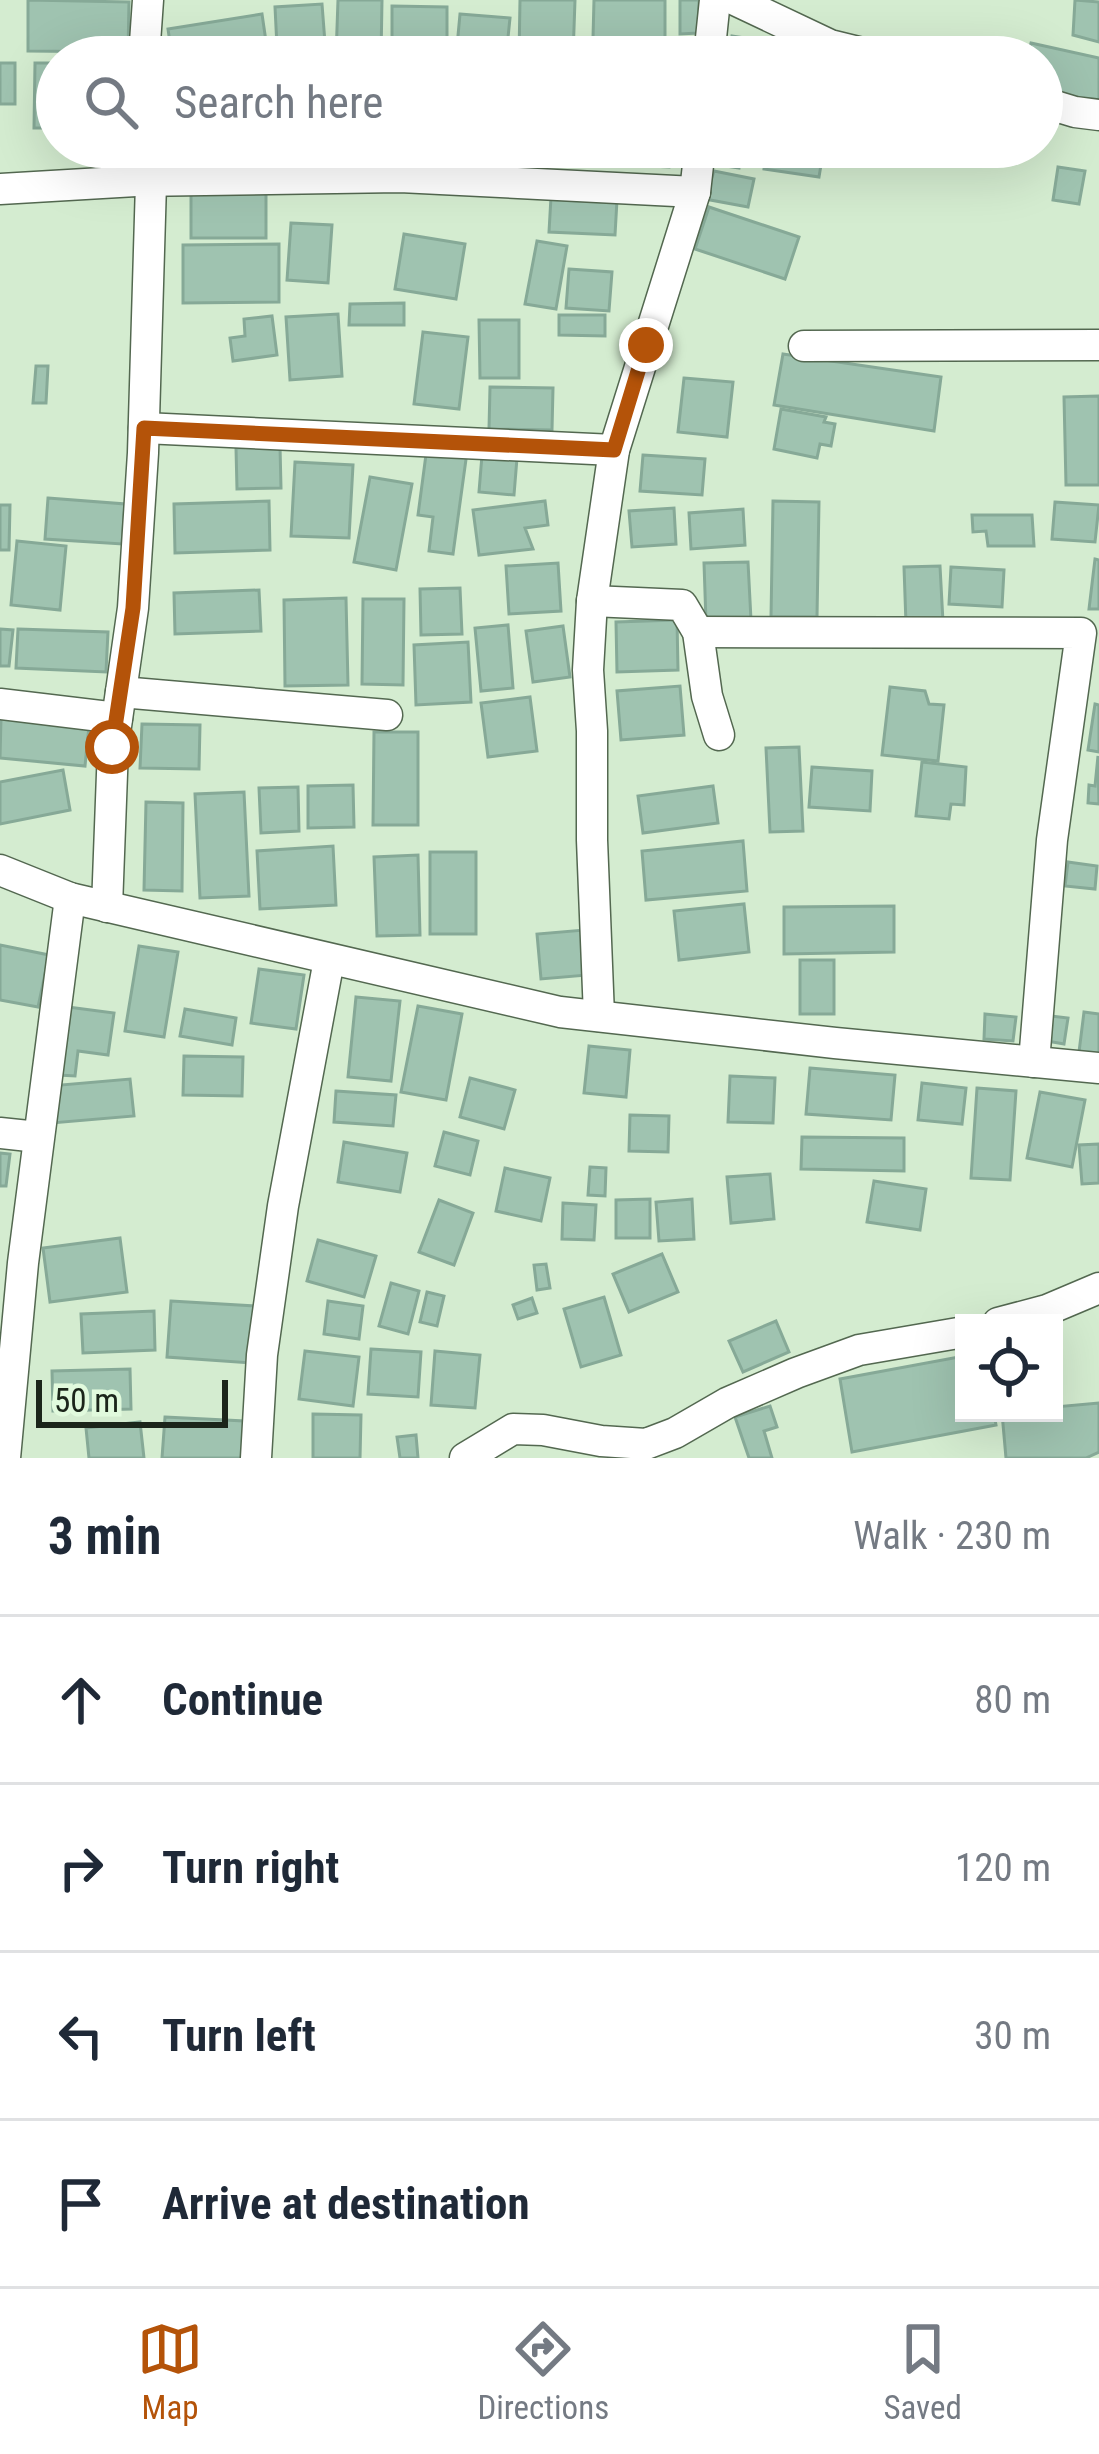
<!DOCTYPE html>
<html lang="en">
<head>
<meta charset="utf-8">
<style>
	body { margin:0; font-family:"Roboto Condensed",sans-serif; background:#f2f2f3; color:#1f2937 }
	.controls { position:absolute; right:36px; bottom:36px; display:grid; overflow:hidden; border-radius:0px; box-shadow:0 12px 48px #0002 }
	.controls button { width:108px; height:108px; display:grid; place-items:center; padding:0; border:0; border-bottom:3px solid #e0e1e3; background:#fff; color:#1f2937; font:60px sans-serif }
	.scale { position:absolute; left:36px; bottom:30px; width:192px; box-sizing:border-box; padding-left:12px; border:6px solid #1b251a; border-top:0; font-size:33px; line-height:42px; white-space:nowrap; color:#1b251a; -webkit-text-stroke:9px #e1fadd; paint-order:stroke }
	.stop { position:absolute; width:36px; height:36px; margin:-27px; border:9px solid #b45309; border-radius:50%; background:#fff }
	.stop.end { background:#b45309; border-color:#fff; box-shadow:0 3px 12px #0008 }
	.list { margin:0; padding:0; list-style:none }
	h2 { display:flex; justify-content:space-between; align-items:center; height:156px; margin:0; padding:0 48px; font-size:51px }
	h2 small { font-size:39px; font-weight:400; color:#747a83 }
	.list li { display:grid; grid-template-columns:78px 1fr auto; gap:36px; align-items:center; box-sizing:border-box; height:168px; padding:0 48px; border-top:3px solid #e0e1e3 }
	.list b { display:block; font-size:45px; white-space:nowrap }
	.list em { font-size:39px; font-style:normal; color:#747a83 }
	.icon { flex:none; width:66px; height:66px; fill:none; stroke:currentColor; stroke-width:2; stroke-linecap:round; stroke-linejoin:round }
	.map { position:relative; flex:none; width:1099px; height:1458px; overflow:hidden }
	.search { position:absolute; background:#fff; box-shadow:0 12px 48px #0002; left:36px; right:36px; top:36px; height:132px; display:flex; align-items:center; gap:30px; box-sizing:border-box; padding:0 42px; border-radius:66px; color:#747a83; font-size:45px }
	.sheet { height:828px; background:#fff }
	nav { display:flex; justify-content:space-around; align-items:center; box-sizing:border-box; height:168px; border-top:3px solid #e0e1e3; background:#fff; font-size:33px; color:#747a83 }
	nav a { display:grid; justify-items:center; gap:6px }
	nav .on { color:#b45309 }
	.map>svg:first-child { display:block }
</style>
</head>
<body>
<div class="map">
<svg width="1099" height="1458" viewBox="0 0 1099 1458">
	<rect width="100%" height="100%" fill="#d4ecd0"/>
	<g fill="#9fc3b0" stroke="#86a997" stroke-width="3">
		<path d="M28 0 129 2 128 52 28 51Z"/>
		<path d="M338 0H382L381 57H336Z"/>
		<path d="M520 0H575L573 57H519Z"/>
		<path d="M594 0H665V39L593 38Z"/>
		<path d="M680 0H699L698 33 680 34Z"/>
		<path d="M1075 0 1099 2V42L1073 35Z"/>
		<path d="M322 4 325 43 277 47 275 7Z"/>
		<path d="M392 6 447 7V57H392Z"/>
		<path d="M262 14 268 55 172 57 168 29Z"/>
		<path d="M460 14 510 18 506 57H456Z"/>
		<path d="M732 36 777 43 774 57H729Z"/>
		<path d="M1031 43 1099 58V107L1042 92V57H1027Z"/>
		<rect x="607" y="53" width="65" height="4"/>
		<rect x="0" y="63" width="15" height="41"/>
		<path d="M35 63H57V128H34Z"/>
		<path d="M181 147H256L257 167 182 169Z"/>
		<path d="M293 147H340L343 165 294 167Z"/>
		<path d="M346 147H377L376 161 345 159Z"/>
		<path d="M451 147H493L494 163 452 165Z"/>
		<path d="M515 147H560V165L515 164Z"/>
		<path d="M612 147H670L669 167 611 164Z"/>
		<path d="M708 147H761L759 160 740 158 739 168 706 163Z"/>
		<path d="M767 147H824L819 177 764 169Z"/>
		<path d="M1058 167 1085 171 1079 204 1053 200Z"/>
		<path d="M714 171 754 179 748 207 705 199Z"/>
		<rect x="191" y="190" width="75" height="48"/>
		<path d="M551 197 617 200 615 235 549 232Z"/>
		<path d="M709 207 799 237 785 279 695 249Z"/>
		<path d="M291 223 332 225 328 283 287 280Z"/>
		<path d="M404 234 465 244 456 299 395 289Z"/>
		<path d="M537 241 567 246 556 309 525 304Z"/>
		<path d="M279 244V302L183 303V245Z"/>
		<path d="M569 269 612 272 609 311 566 308Z"/>
		<path d="M404 303V325H349L350 304Z"/>
		<path d="M338 314 342 376 290 380 286 317Z"/>
		<path d="M559 315H605V336L559 335Z"/>
		<path d="M272 316 277 355 233 361 230 338 245 336 244 319Z"/>
		<path d="M479 320H519V378H480Z"/>
		<path d="M423 332 468 337 459 409 414 404Z"/>
		<path d="M783 354 941 377 934 431 774 405Z"/>
		<path d="M36 366H48L46 403H33Z"/>
		<path d="M684 378 733 382 727 437 678 432Z"/>
		<path d="M490 387 553 388 552 430 489 429Z"/>
		<path d="M1099 396V485H1066L1064 397Z"/>
		<path d="M781 409 826 417 824 422 835 424 831 446 820 444 817 458 774 449Z"/>
		<path d="M280 446 281 488 237 489 236 448Z"/>
		<path d="M427 447 467 452 453 554 429 551 433 517 418 515Z"/>
		<path d="M482 455 517 458 514 495 479 492Z"/>
		<path d="M643 455 705 459 702 495 640 491Z"/>
		<path d="M295 462 353 465 349 538 291 536Z"/>
		<path d="M370 477 412 484 396 570 354 562Z"/>
		<path d="M48 498 125 504 122 544 45 539Z"/>
		<path d="M269 501 270 550 175 553 174 504Z"/>
		<path d="M545 501 548 525 525 528 533 549 479 555 473 510Z"/>
		<path d="M773 501 819 502 817 617H771Z"/>
		<path d="M1055 502 1099 505 1095 542 1052 539Z"/>
		<path d="M0 505H10L9 550H0Z"/>
		<path d="M674 508 676 544 632 547 629 511Z"/>
		<path d="M743 509 745 545 691 549 689 513Z"/>
		<path d="M972 515H1032L1034 546H988L986 531 973 532Z"/>
		<path d="M17 541 66 546 60 610 11 605Z"/>
		<path d="M1095 559 1099 560V609H1089Z"/>
		<path d="M748 562 751 620 706 622 704 563Z"/>
		<path d="M558 563 561 611 509 614 506 566Z"/>
		<path d="M940 566 943 622 906 624 904 567Z"/>
		<path d="M951 567 1004 570 1002 607 949 604Z"/>
		<path d="M460 588 462 634 421 635 420 589Z"/>
		<path d="M259 590 261 631 175 634 174 593Z"/>
		<path d="M346 598 348 685 285 686 284 600Z"/>
		<path d="M363 599H404L403 685 362 684Z"/>
		<path d="M677 620 678 670 617 672 616 622Z"/>
		<path d="M508 625 513 688 481 691 475 628Z"/>
		<path d="M563 626 570 677 533 682 526 631Z"/>
		<path d="M0 629 13 630 9 666H0Z"/>
		<path d="M18 629 108 632 106 672 16 668Z"/>
		<path d="M468 642 471 702 416 705 414 645Z"/>
		<path d="M680 686 684 735 621 740 617 691Z"/>
		<path d="M890 687 925 691 929 704 944 705 938 761 882 755Z"/>
		<path d="M530 697 537 751 488 757 481 703Z"/>
		<path d="M1095 704 1099 705V752L1088 750Z"/>
		<path d="M1 718 89 726 85 766 0 758Z"/>
		<path d="M142 724 200 725 199 769 140 768Z"/>
		<path d="M374 732H418V825H373Z"/>
		<path d="M799 747 803 831 770 832 766 748Z"/>
		<path d="M1098 756 1099 804 1088 803 1089 785 1095 786Z"/>
		<path d="M922 762 966 767 964 805 951 804 949 819 916 816Z"/>
		<path d="M812 767 872 771 870 811 809 807Z"/>
		<path d="M63 770 70 810 0 824V782Z"/>
		<path d="M353 785 354 827 308 828V786Z"/>
		<path d="M713 786 718 823 643 833 638 796Z"/>
		<path d="M298 787 299 831 261 833 259 788Z"/>
		<path d="M244 792 249 896 200 898 195 794Z"/>
		<path d="M146 802 183 803 182 891 144 890Z"/>
		<path d="M743 841 747 891 646 900 642 851Z"/>
		<path d="M333 846 336 905 260 909 257 851Z"/>
		<rect x="430" y="852" width="46" height="82"/>
		<path d="M418 855 420 935 377 936 374 857Z"/>
		<path d="M1068 862 1097 866 1095 889 1065 886Z"/>
		<path d="M744 904 749 952 679 960 674 911Z"/>
		<path d="M894 906V952L784 954V907Z"/>
		<path d="M584 930 588 975 541 979 537 934Z"/>
		<path d="M0 945 49 955 38 1007 0 1000Z"/>
		<path d="M139 946 178 952 164 1037 125 1031Z"/>
		<rect x="800" y="960" width="34" height="54"/>
		<path d="M259 969 304 975 296 1029 251 1023Z"/>
		<path d="M356 997 400 1001 391 1081 348 1077Z"/>
		<path d="M418 1006 462 1014 446 1100 401 1092Z"/>
		<path d="M68 1007 114 1013 108 1055 78 1051 75 1076 59 1075Z"/>
		<path d="M185 1009 236 1018 232 1045 180 1036Z"/>
		<path d="M1084 1012 1099 1014V1063L1078 1060Z"/>
		<path d="M985 1014 1016 1017 1013 1041 984 1039Z"/>
		<path d="M1051 1016 1068 1018 1064 1044 1047 1041Z"/>
		<path d="M589 1046 630 1050 626 1097 584 1093Z"/>
		<path d="M184 1056 243 1057 242 1096 183 1095Z"/>
		<path d="M810 1068 895 1075 891 1120 806 1114Z"/>
		<path d="M730 1076 775 1078 773 1123 728 1122Z"/>
		<path d="M470 1078 515 1090 504 1129 460 1117Z"/>
		<path d="M130 1079 134 1116 52 1123 49 1086Z"/>
		<path d="M922 1083 966 1088 962 1124 918 1120Z"/>
		<path d="M977 1088 1016 1091 1010 1180 971 1178Z"/>
		<path d="M336 1091 396 1095 393 1126 334 1122Z"/>
		<path d="M1040 1092 1085 1100 1072 1167 1027 1158Z"/>
		<path d="M630 1115 669 1116 668 1152 629 1151Z"/>
		<path d="M444 1132 478 1141 470 1175 435 1166Z"/>
		<path d="M802 1137 904 1138V1171L801 1169Z"/>
		<path d="M344 1142 407 1153 400 1192 338 1182Z"/>
		<path d="M1099 1144V1183L1082 1184 1079 1145Z"/>
		<path d="M0 1153 10 1154 6 1186H0Z"/>
		<path d="M590 1167 606 1168 605 1196 588 1195Z"/>
		<path d="M505 1168 550 1178 541 1221 496 1211Z"/>
		<path d="M770 1174 774 1219 731 1223 727 1177Z"/>
		<path d="M874 1181 926 1189 920 1230 867 1222Z"/>
		<path d="M650 1199V1238H616V1200Z"/>
		<path d="M692 1199 694 1239 659 1241 656 1202Z"/>
		<path d="M439 1200 473 1213 454 1265 419 1252Z"/>
		<path d="M563 1203 596 1205 594 1240 562 1239Z"/>
		<path d="M120 1238 127 1292 50 1302 43 1248Z"/>
		<path d="M318 1240 376 1256 364 1297 307 1281Z"/>
		<path d="M662 1254 678 1292 629 1312 613 1274Z"/>
		<path d="M546 1264 550 1288 537 1290 534 1265Z"/>
		<path d="M391 1283 419 1291 408 1334 379 1326Z"/>
		<path d="M427 1292 444 1296 437 1326 420 1322Z"/>
		<path d="M604 1297 621 1355 581 1367 564 1309Z"/>
		<path d="M532 1298 537 1313 518 1319 513 1305Z"/>
		<path d="M171 1301 255 1306 251 1363 167 1357Z"/>
		<path d="M328 1301 363 1306 359 1339 324 1334Z"/>
		<path d="M154 1311 155 1350 83 1353 81 1314Z"/>
		<path d="M776 1321 789 1352 743 1372 729 1341Z"/>
		<path d="M371 1349 421 1352 418 1397 368 1394Z"/>
		<path d="M305 1351 359 1357 353 1406 299 1399Z"/>
		<path d="M435 1351 480 1355 475 1408 431 1405Z"/>
		<path d="M964 1356V1413H994L996 1425 852 1452 840 1379Z"/>
		<path d="M130 1369 131 1409 53 1411 52 1371Z"/>
		<path d="M1099 1403V1452L1086 1458H1006L1002 1413H1054V1407Z"/>
		<path d="M770 1406 777 1427 764 1431 772 1458H749L735 1417Z"/>
		<path d="M313 1414 361 1415 360 1458H313Z"/>
		<path d="M165 1417 244 1421 242 1458H162Z"/>
		<path d="M140 1422 144 1458H89L86 1428Z"/>
		<path d="M416 1435 418 1458H400L397 1437Z"/>
	</g>
	<g fill="none" stroke-linecap="round" stroke-linejoin="round">
		<g stroke="#536850" stroke-width="33">
			<g id="street">
				<path d="M735 0 830 45 879 57"/>
				<path d="M144 57 148 0"/>
				<path d="M709 57 715 0"/>
				<path d="M1042 102 1075 112 1099 115"/>
				<path d="M136 181 139 147"/>
				<path d="M0 189 136 181 400 177 695 192"/>
				<path d="M804 346 1099 345"/>
				<path d="M144 428 614 450"/>
				<path d="M592 601 682 605 698 632 707 696 719 735"/>
				<path d="M698 632 1081 633 1052 840 1034 1062"/>
				<path d="M121 692 387 715"/>
				<path d="M0 704 117 718"/>
				<path d="M0 870 70 898 560 1012 835 1043 1099 1068"/>
				<path d="M107 907 113 747 133 608 143 453 151 183"/>
				<path d="M599 1016 592 840V731L588 670 592 601 614 450 695 192 700 147"/>
				<path d="M0 1133 38 1137"/>
				<path d="M998 1323 1047 1310 1099 1288"/>
				<path d="M5 1458 23 1263 70 898"/>
				<path d="M256 1458 262 1355 283 1206 329 960"/>
				<path d="M465 1458 513 1429 543 1430 601 1441 646 1444 675 1433 727 1403 796 1373 859 1350 964 1332"/>
			</g>
		</g>
		<use href="#street" stroke="#fff" stroke-width="30"/>
	</g>
	<g fill="none" stroke-linecap="round" stroke-linejoin="round">
		<path stroke="#b45309" stroke-width="15" d="M112 747 133 608 144 428 614 450 646 345"/>
	</g>
</svg>
<div class="controls">
<button><svg class="icon" aria-label="locate" viewBox="0 0 24 24"><circle cx="12" cy="12" r="6"/><path d="M12 2v4M12 18v4M2 12h4M18 12h4"/></svg></button>
</div>
<div class="scale">50 m</div>
<div class="stop" style="left:112px;top:747px"></div>
<div class="stop end" style="left:646px;top:345px"></div>
<div class="search"><svg class="icon" aria-label="search" viewBox="0 0 24 24"><circle cx="10" cy="10" r="6"/><path d="M15 15l6 6"/></svg>Search here</div>
</div>
<section class="sheet">
<h2>3 min<small>Walk · 230 m</small></h2>
<ul class="list">
<li><svg class="icon" aria-label="ahead" viewBox="0 0 24 24"><path d="M12 20V5M6 11l6-6 6 6"/></svg><div><b>Continue</b></div><em>80 m</em></li>
<li><svg class="icon" aria-label="right" viewBox="0 0 24 24"><path d="M7 20v-9h11M14 6l5 5-5 5"/></svg><div><b>Turn right</b></div><em>120 m</em></li>
<li><svg class="icon" aria-label="left" viewBox="0 0 24 24"><path d="M17 20v-9H6M10 6l-5 5 5 5"/></svg><div><b>Turn left</b></div><em>30 m</em></li>
<li><svg class="icon" aria-label="arrive" viewBox="0 0 24 24"><path d="M6 21V4h12l-3 4 3 4H6"/></svg><div><b>Arrive at destination</b></div></li>
</ul>
</section>
<nav>
<a class="on"><svg class="icon" aria-label="map" viewBox="0 0 24 24"><path d="M3 6l6-2 6 2 6-2v14l-6 2-6-2-6 2zM9 4v14M15 6v14"/></svg>Map</a>
<a><svg class="icon" aria-label="directions" viewBox="0 0 24 24"><path d="M12 3l9 9-9 9-9-9zM9 14v-3h6M13 9l2 2-2 2"/></svg>Directions</a>
<a><svg class="icon" aria-label="saved" viewBox="0 0 24 24"><path d="M7 4h10v16l-5-4-5 4z"/></svg>Saved</a>
</nav>
</body>
</html>
